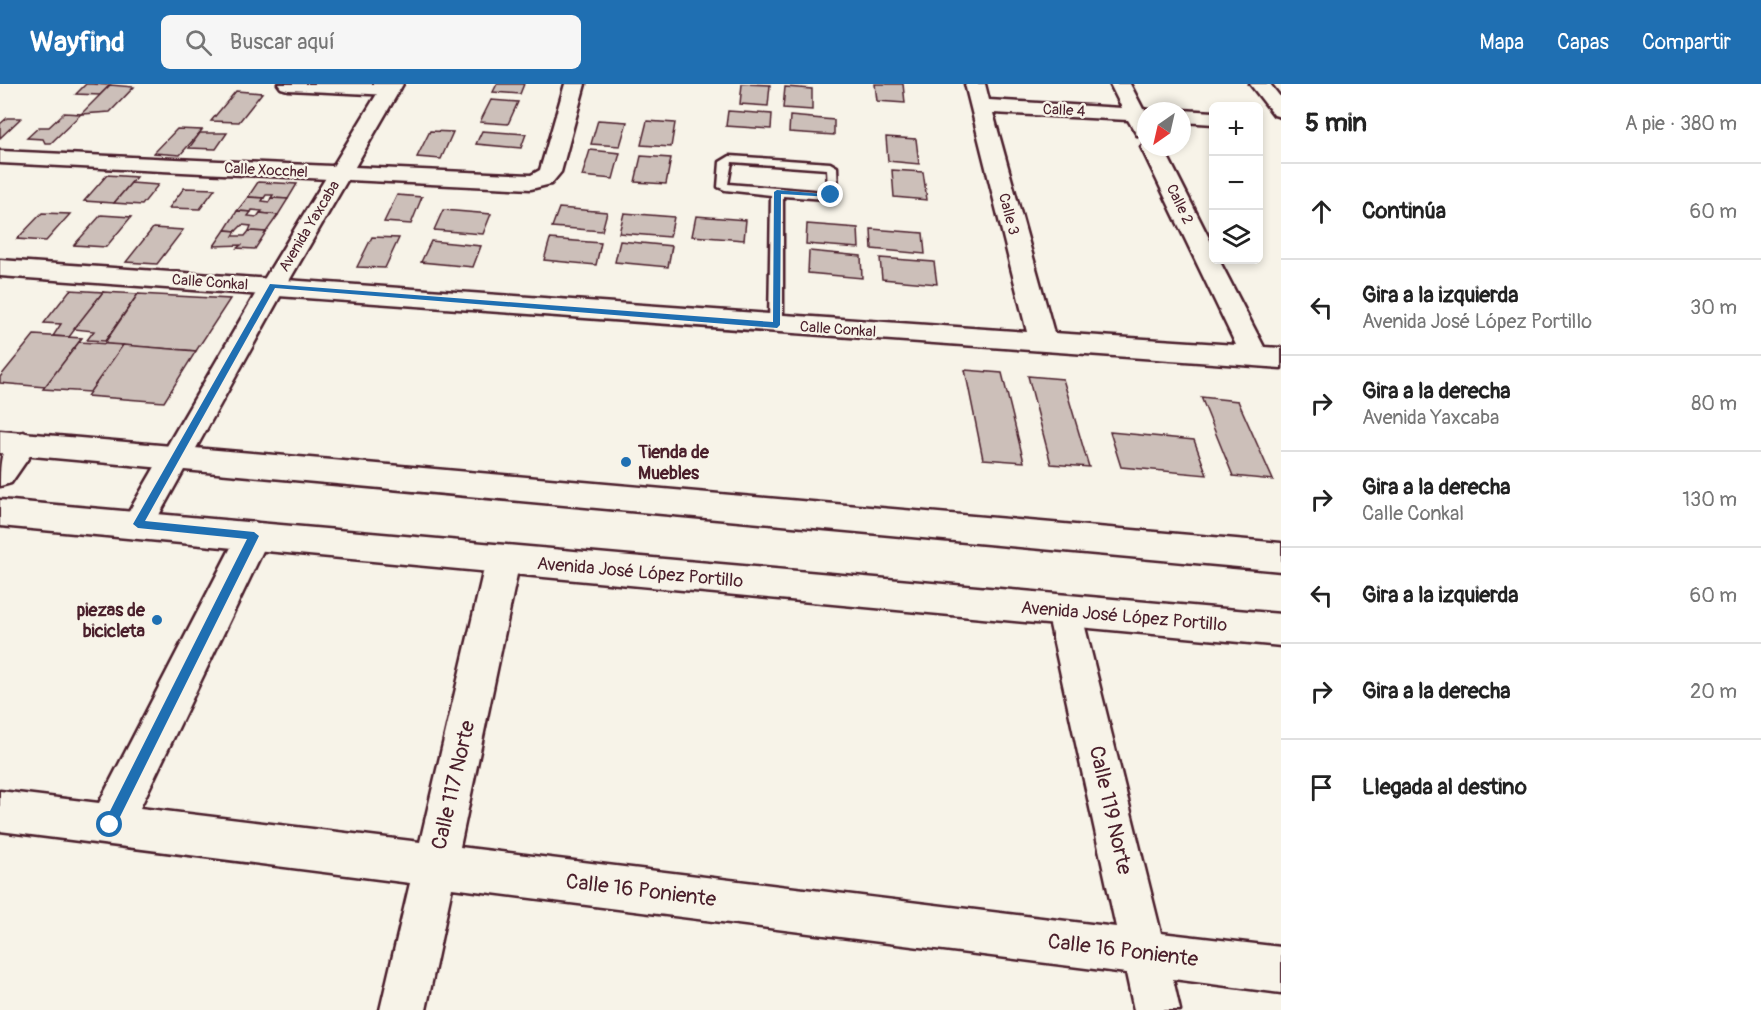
<!DOCTYPE html>
<html lang="es">
<head>
<meta charset="utf-8">
<style>
	body { margin:0; font-family:Pangolin,sans-serif; background:#f6f6f6; color:#222 }
	.controls { position:absolute; right:18px; top:18px; display:grid; overflow:hidden; border-radius:9px; box-shadow:0 3px 9px #0003 }
	.controls button { width:54px; height:54px; display:grid; place-items:center; padding:0; border:0; border-bottom:2px solid #e0e0e0; background:#fff; color:#222; font:30px sans-serif }
	.compass { position:absolute; left:1137px; top:18px; width:54px; height:54px; border-radius:50%; background:#fff; box-shadow:0 3px 9px #0003; rotate:214deg }
	.stop { position:absolute; width:18px; height:18px; margin:-14px; border:4px solid #1f6fb2; border-radius:50%; background:#fff }
	.stop.end { background:#1f6fb2; border-color:#fff; box-shadow:0 2px 6px #0008 }
	.list { margin:0; padding:0; list-style:none }
	h2 { display:flex; justify-content:space-between; align-items:center; height:78px; margin:0; padding:0 24px; font-size:26px }
	h2 small { font-size:20px; font-weight:400; color:#767676 }
	.list li { display:grid; grid-template-columns:39px 1fr auto; gap:18px; align-items:center; box-sizing:border-box; height:96px; padding:0 24px; border-top:2px solid #e0e0e0 }
	.list b { display:block; font-size:22px; white-space:nowrap }
	.list p { margin:0; font-size:20px; white-space:nowrap; color:#767676 }
	.list em { font-size:20px; font-style:normal; color:#767676 }
	.icon { flex:none; width:33px; height:33px; fill:none; stroke:currentColor; stroke-width:2; stroke-linecap:round; stroke-linejoin:round }
	.map { position:relative; flex:none; width:1281px; height:926px; overflow:hidden }
	header { display:flex; align-items:center; gap:36px; box-sizing:border-box; height:84px; padding:0 30px; background:#1f6fb2; color:#fff }
	header strong { font-size:28px }
	nav { display:flex; gap:33px; margin-inline-start:auto; font-size:21px }
	.search { width:420px; height:54px; background:#f6f6f6; display:flex; align-items:center; gap:15px; box-sizing:border-box; padding:0 21px; border-radius:9px; color:#767676; font-size:22px }
	main { display:flex }
	aside { flex:1; background:#fff }
	.map>svg:first-child { display:block }
</style>
</head>
<body>
<header>
<strong>Wayfind</strong>
<div class="search"><svg class="icon" aria-label="search" viewBox="0 0 24 24"><circle cx="10" cy="10" r="6"/><path d="M15 15l6 6"/></svg>Buscar aquí</div>
<nav><a>Mapa</a><a>Capas</a><a>Compartir</a></nav>
</header>
<main>
<div class="map">
<svg width="1281" height="926" viewBox="0 0 1281 926">
	<rect width="100%" height="100%" fill="#f7f3e8"/>
	<filter id="ink" filterUnits="userSpaceOnUse"><feTurbulence type="fractalNoise" baseFrequency=".0167" numOctaves="2"/><feDisplacementMap in="SourceGraphic" scale="12" xChannelSelector="R" yChannelSelector="G"/><feConvolveMatrix kernelMatrix="1 2 1 2 8 2 1 2 1" color-interpolation-filters="sRGB"/></filter>
	<g filter="url(#ink)">
		<g fill="#ccbfb9" stroke="#4a1f2b" stroke-width="1.5">
			<path d="M86 0H91L110 1 100 11 76 10Z"/>
			<path d="M497 0H524L520 10 493 8Z"/>
			<path d="M742 0 770 1 768 22 740 20Z"/>
			<path d="M875 0H903L905 19 877 17Z"/>
			<path d="M110 1 134 3 110 28 81 30Z"/>
			<path d="M785 3 812 5V26L783 24Z"/>
			<path d="M236 7 262 9 239 38 211 37Z"/>
			<path d="M491 16 518 18 508 40 480 38Z"/>
			<path d="M728 27 772 30 771 45 726 42Z"/>
			<path d="M64 29 81 30 51 59H45L43 55 27 54 39 43H49Z"/>
			<path d="M790 32 834 36V51L789 48Z"/>
			<path d="M7 34H21L0 54V40Z"/>
			<path d="M598 36 627 38 620 62 591 60Z"/>
			<path d="M647 37 675 39 671 63 641 61Z"/>
			<path d="M177 45 202 46 180 71 154 69Z"/>
			<path d="M430 47 453 48 441 75 417 73Z"/>
			<path d="M482 47 526 50 521 64 476 60Z"/>
			<path d="M200 49H227L216 65 189 64Z"/>
			<path d="M886 53 916 55 919 80 888 77Z"/>
			<path d="M590 66 620 69 613 95 582 92Z"/>
			<path d="M641 72 671 74 666 100 635 98Z"/>
			<path d="M892 86 923 88 927 116 894 113Z"/>
			<path d="M107 91 136 93 114 119 84 117Z"/>
			<path d="M258 98 297 100 288 115 271 114 273 111H266L264 114 248 113Z"/>
			<path d="M131 99 158 101 142 121 114 119Z"/>
			<path d="M184 104 215 105 200 125 169 124Z"/>
			<path d="M397 111 422 113 411 140 384 138Z"/>
			<path d="M248 113 264 114 262 117 269 118 271 114 288 115 278 131 260 129 262 127 252 126 251 128 237 127Z"/>
			<path d="M559 124 607 128 602 147 552 143Z"/>
			<path d="M443 126 491 130 483 150 434 146Z"/>
			<path d="M237 127 251 128 248 132 257 133 260 129 278 131 266 148 249 147 251 142 242 141 236 147 225 146Z"/>
			<path d="M42 129 70 130 46 157 17 155Z"/>
			<path d="M624 129 674 133 670 153 619 149Z"/>
			<path d="M101 131 131 133 106 163 74 161Z"/>
			<path d="M696 132 746 136 744 156 692 152Z"/>
			<path d="M807 140 858 144 859 164 806 160Z"/>
			<path d="M153 144 183 146 157 180 126 178Z"/>
			<path d="M871 145 923 149 925 170 872 165Z"/>
			<path d="M225 146 236 147 233 152H245L249 147 266 148 255 165 237 164 241 161 214 162Z"/>
			<path d="M372 153 399 154 385 184 357 183Z"/>
			<path d="M550 155 601 159 596 181 544 176Z"/>
			<path d="M431 157 481 162 473 183 421 178Z"/>
			<path d="M620 157 672 162 668 183 615 178Z"/>
			<path d="M809 167 861 172 862 194 808 189Z"/>
			<path d="M880 174 934 178 937 200 882 195Z"/>
			<path d="M70 206 103 208 69 253 53 252 61 240 44 239Z"/>
			<path d="M103 208 138 210 105 257 87 256 94 247 74 245Z"/>
			<path d="M138 210 230 215 196 267 104 260Z"/>
			<path d="M34 251 82 254 45 303 0 299V293Z"/>
			<path d="M79 258 123 261 90 308 43 305Z"/>
			<path d="M123 261 196 267 164 318 87 312Z"/>
			<path d="M965 286 1002 289 1024 378 983 375Z"/>
			<path d="M1028 292 1063 295 1089 383 1051 380Z"/>
			<path d="M1201 313 1238 317 1273 396 1233 392Z"/>
			<path d="M1110 348 1194 356 1207 391 1121 383Z"/>
		</g>
		<g fill="none" stroke-linecap="round" stroke-linejoin="round">
			<g stroke="#4a1f2b" stroke-width="5">
				<path id="lane" d="M730 72 830 79 837 83 838 110 826 115 783 112V241L776 245 769 241 771 111 725 106 718 103 720 78ZM732 78 827 85 828 106 824 108 728 100Z"/>
			</g>
			<g stroke="#4a1f2b" stroke-width="5">
				<g id="street">
					<path d="M278 0H393L400 5 397 9 390 11 288 6 281 4Z"/>
					<path d="M565 0H585L561 88 551 100 531 105 0 79V67L531 91 540 86Z"/>
					<path d="M965 0H985L989 16 1122 24 1110 0H1130L1143 25 1153 27H1146V53L1137 51 1128 36 993 29 1054 249 1236 261 1141 63 1146 58V63H1163L1214 164V176H1219L1264 263 1281 264V284L0 192V176L1027 248Z"/>
					<path d="M1250 0H1270L1281 14V33L1274 31Z"/>
					<path d="M1182 26 1214 28V40L1182 38V27H1178Z"/>
					<path d="M254 438 266 442 270 452 140 724 420 758 486 476 491 466 503 462 515 466 520 476 460 763 1116 843 1047 527 1052 516 1064 511 1076 516 1081 527 1161 849 1281 863V909L1173 895 1180 926H1134L1126 889 452 804 426 926H380L410 799 0 747V707L99 719 242 442Z"/>
				</g>
			</g>
			<g stroke="#4a1f2b" stroke-width="5">
				<g id="secondary">
					<path d="M383 0H403L286 202 149 449 138 453 127 449 122 440 127 431 260 202Z"/>
					<path d="M23 348 34 352 38 360 11 399 0 402C0 378 0 357 23 348Z"/>
				</g>
			</g>
			<g stroke="#4a1f2b" stroke-width="5">
				<g id="primary">
					<path d="M0 347 1281 459V487L0 369Z"/>
					<path d="M0 416 1281 530V562L0 442Z"/>
				</g>
			</g>
			<use href="#lane" fill="#f7f3e8" fill-rule="evenodd"/>
			<use href="#street" fill="#f7f3e8" fill-rule="evenodd"/>
			<use href="#secondary" fill="#f7f3e8" fill-rule="evenodd"/>
			<use href="#primary" fill="#f7f3e8" fill-rule="evenodd"/>
		</g>
	</g>
	<path fill="#1f6fb2" d="M777 106 835 111 831 113 781 110 780 241 777 244 275 204 145 437 254 448 259 452 114 745H105V737L247 455 138 444 133 440 270 200 773 238 774 108Z"/>
	<g fill="#1f6fb2" stroke="#f7f3e8" stroke-width="2">
		<circle cx="626" cy="378" r="6"/>
		<circle cx="157" cy="536" r="6"/>
	</g>
	<g text-anchor="middle" stroke-width="5" stroke-linejoin="round" paint-order="stroke">
		<g font-size="15" fill="#4a1f2b" stroke="#f7f3e8">
			<text transform="translate(1064 26) rotate(3)" y="5">Calle 4</text>
			<text transform="translate(266 86) rotate(3)" y="5">Calle Xocchel</text>
			<text transform="translate(1180 120) rotate(64)" y="5">Calle 2</text>
			<text transform="translate(1009 130) rotate(75)" y="5">Calle 3</text>
			<text transform="translate(309 142) rotate(-59)" y="5">Avenida Yaxcaba</text>
			<text transform="translate(210 198) rotate(4)" y="5">Calle Conkal</text>
			<text transform="translate(838 245) rotate(4)" y="5">Calle Conkal</text>
		</g>
		<g font-size="18" font-weight="bold" fill="#4a1f2b" stroke="#f7f3e8" text-anchor="start">
			<text x="638" y="374">Tienda de<tspan x="638" dy="21">Muebles</tspan></text>
			<text x="145" y="532" text-anchor="end">piezas de<tspan x="145" dy="21">bicicleta</tspan></text>
		</g>
		<g font-size="18" fill="#4a1f2b" stroke="#f7f3e8">
			<text transform="translate(640 488) rotate(5)" y="6">Avenida José López Portillo</text>
			<text transform="translate(1124 532) rotate(5)" y="6">Avenida José López Portillo</text>
		</g>
		<g font-size="21" fill="#4a1f2b" stroke="#f7f3e8">
			<text transform="translate(453 701) rotate(-77)" y="7">Calle 117 Norte</text>
			<text transform="translate(1111 726) rotate(77)" y="7">Calle 119 Norte</text>
			<text transform="translate(641 806) rotate(7)" y="7">Calle 16 Poniente</text>
			<text transform="translate(1123 866) rotate(7)" y="7">Calle 16 Poniente</text>
		</g>
	</g>
</svg>
<div class="controls">
<button>+</button>
<button>−</button>
<button><svg class="icon" aria-label="layers" viewBox="0 0 24 24"><path d="M12 4l9 5-9 5-9-5zM3 14l9 5 9-5"/></svg></button>
</div>
<svg class="compass" viewBox="-18 -18 36 36"><path d="M0-13l5 13h-10z" fill="#e53935"/><path d="M0 13l5-13h-10z" fill="#767676"/></svg>
<div class="stop" style="left:110px;top:741px"></div>
<div class="stop end" style="left:831px;top:111px"></div>
</div>
<aside>
<h2>5 min<small>A pie · 380 m</small></h2>
<ul class="list">
<li><svg class="icon" aria-label="ahead" viewBox="0 0 24 24"><path d="M12 20V5M6 11l6-6 6 6"/></svg><div><b>Continúa</b></div><em>60 m</em></li>
<li><svg class="icon" aria-label="left" viewBox="0 0 24 24"><path d="M17 20v-9H6M10 6l-5 5 5 5"/></svg><div><b>Gira a la izquierda</b><p>Avenida José López Portillo</p></div><em>30 m</em></li>
<li><svg class="icon" aria-label="right" viewBox="0 0 24 24"><path d="M7 20v-9h11M14 6l5 5-5 5"/></svg><div><b>Gira a la derecha</b><p>Avenida Yaxcaba</p></div><em>80 m</em></li>
<li><svg class="icon" aria-label="right" viewBox="0 0 24 24"><path d="M7 20v-9h11M14 6l5 5-5 5"/></svg><div><b>Gira a la derecha</b><p>Calle Conkal</p></div><em>130 m</em></li>
<li><svg class="icon" aria-label="left" viewBox="0 0 24 24"><path d="M17 20v-9H6M10 6l-5 5 5 5"/></svg><div><b>Gira a la izquierda</b></div><em>60 m</em></li>
<li><svg class="icon" aria-label="right" viewBox="0 0 24 24"><path d="M7 20v-9h11M14 6l5 5-5 5"/></svg><div><b>Gira a la derecha</b></div><em>20 m</em></li>
<li><svg class="icon" aria-label="arrive" viewBox="0 0 24 24"><path d="M6 21V4h12l-3 4 3 4H6"/></svg><div><b>Llegada al destino</b></div></li>
</ul>
</aside>
</main>
</body>
</html>
